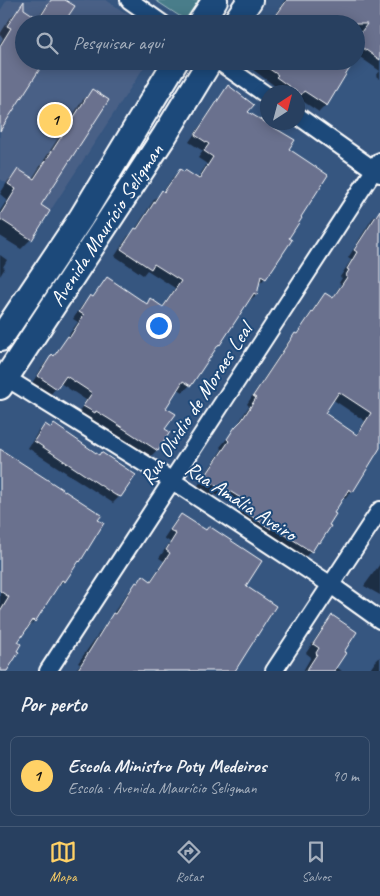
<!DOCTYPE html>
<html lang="pt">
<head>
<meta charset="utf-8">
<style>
	body { margin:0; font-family:Caveat,sans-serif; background:#304766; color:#f1f3f6 }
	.compass { position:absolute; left:260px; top:85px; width:45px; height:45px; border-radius:50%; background:#284060; box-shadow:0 2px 12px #0003; rotate:36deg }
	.you { position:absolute; left:158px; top:325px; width:18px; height:18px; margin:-12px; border:4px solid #fff; border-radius:50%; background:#1a73e8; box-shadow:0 0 0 8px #1a73e833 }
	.badge { display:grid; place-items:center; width:32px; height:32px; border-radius:50%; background:#ffd166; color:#111; font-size:16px; font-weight:700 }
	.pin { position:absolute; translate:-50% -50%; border:2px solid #fff; box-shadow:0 1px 5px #0006 }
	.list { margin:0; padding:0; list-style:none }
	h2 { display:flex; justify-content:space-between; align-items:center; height:65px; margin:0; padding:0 20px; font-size:21px }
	h2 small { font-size:16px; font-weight:400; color:#a5afbd }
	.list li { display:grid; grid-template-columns:32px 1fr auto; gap:15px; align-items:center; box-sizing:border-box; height:80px; margin:0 10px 10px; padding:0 10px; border:1px solid #445975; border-radius:8px }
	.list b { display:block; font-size:19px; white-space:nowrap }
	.list p { margin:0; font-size:16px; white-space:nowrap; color:#a5afbd }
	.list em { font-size:16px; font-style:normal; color:#a5afbd }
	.icon { flex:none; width:28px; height:28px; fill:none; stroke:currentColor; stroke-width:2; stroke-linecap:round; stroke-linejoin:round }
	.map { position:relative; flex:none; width:380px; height:671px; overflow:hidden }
	.search { position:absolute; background:#284060; box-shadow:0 2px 12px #0003; left:15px; right:15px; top:15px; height:55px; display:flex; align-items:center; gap:12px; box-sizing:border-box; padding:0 18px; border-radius:28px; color:#a5afbd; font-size:19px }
	.sheet { height:155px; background:#284060 }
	nav { display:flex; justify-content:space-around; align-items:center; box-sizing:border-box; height:70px; border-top:1px solid #445975; background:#284060; font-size:14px; color:#a5afbd }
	nav a { display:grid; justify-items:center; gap:2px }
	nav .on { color:#ffd166 }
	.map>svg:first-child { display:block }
</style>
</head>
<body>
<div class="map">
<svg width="380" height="671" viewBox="0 0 380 671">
	<rect width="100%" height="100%" fill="#365680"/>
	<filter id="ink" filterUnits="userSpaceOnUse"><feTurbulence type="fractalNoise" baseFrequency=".02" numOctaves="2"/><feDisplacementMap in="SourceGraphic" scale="10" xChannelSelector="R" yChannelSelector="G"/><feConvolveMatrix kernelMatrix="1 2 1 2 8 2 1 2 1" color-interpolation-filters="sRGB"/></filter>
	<g filter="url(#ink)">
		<path fill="#4a6186" d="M7 0H106L142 24H24V61H148L50 211 0 179V11Z"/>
		<path fill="#497d8a" stroke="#a4bec4" d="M155 0H205L190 23Z"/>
		<g fill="#0007" fill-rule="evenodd">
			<path d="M51 0H63L62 24H24L0 128V43L3 38 0 34 11 17 20 8 37 19Z"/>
			<path d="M285 0H380V79L376 76 380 71 357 55 356 56V24H269Z"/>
			<path d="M246 61H353L326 105 319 112 298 98V92H283L244 63Z"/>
			<path d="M228 87 247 113 287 149V238L290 240 265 278 258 285 256 295 249 301 248 300 219 345 213 351 190 385 183 392 177 388 165 409 164 430 157 450 150 457 102 425 78 413 86 400 60 383 50 395 32 383 45 363 53 357 78 322 73 319 83 304 90 297 92 298 107 278 145 305 150 300 162 308 175 288 147 270 143 275 115 256 128 236 135 230 155 198 163 192 173 177 180 170 197 179 207 164 198 158 203 151 189 142 222 94Z"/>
			<path d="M92 91 39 206 31 239 21 249 0 236V211L7 200 0 194 8 181 18 171 32 179 82 101Z"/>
			<path d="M379 212 380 441 363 473 364 474 352 491 345 499 343 497 332 513 319 542 304 558 236 517 241 510 215 494 213 496 198 486 222 449 220 447 235 429 249 406 247 404 288 342 296 335 318 302 325 294 332 299 341 284 339 283 342 278 340 277 351 260 348 258 372 219ZM332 399 365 421 356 435 323 414Z"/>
			<path d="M0 255 7 260 3 267 5 268 0 276Z"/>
			<path d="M45 425 120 496 113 503 28 448 38 432Z"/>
			<path d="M0 451 102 524 79 561 64 581 56 587 34 621 16 643 5 671H0Z"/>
			<path d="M181 515 245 587 234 670 236 671H75L80 664 78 663 129 591 143 577 150 581 164 561 159 558 170 542 164 538 174 523Z"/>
			<path d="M380 564V595L364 586Z"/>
			<path d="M332 617 342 652 336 667 342 671H303L311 657 306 653 324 626Z"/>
			<path d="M380 657V671H369L375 662Z"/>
		</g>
		<g fill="#6a718e" stroke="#fff" fill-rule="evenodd">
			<path d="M51 0H65L75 6 63 24H24V61H45L0 131V46L11 28 7 26 24 1V9L39 19Z"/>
			<path d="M287 0H380V60L356 43V39L367 24H270Z"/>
			<path d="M258 61H354L327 106 304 91 301 95 276 77 278 75Z"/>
			<path d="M228 85 254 105 248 112 295 140 289 149 328 175 301 217 302 218 289 238 292 240 266 279 261 276 257 295 254 293 220 345 219 344 191 386 183 381 166 408 176 414 165 429 170 432 158 451 109 419 96 411 95 413 83 406 92 393 66 376 57 389 38 376 52 354 54 356 68 336 70 337 84 315 79 312 90 295 93 297 107 277 147 304 150 298 163 307 181 281 154 264 151 269 121 249 135 228 137 229 162 190 164 192 180 169 184 172 185 170 199 179 213 157 204 151 209 144 195 135Z"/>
			<path d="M92 89 109 100 41 205 50 211 32 240 0 219V215L16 189 8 184 18 169 34 179Z"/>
			<path d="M380 210V448L353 492 349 489 334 513 336 514 329 525 331 526 320 543 318 542 312 552 273 527 271 529 242 510 247 502 223 487 221 489 204 478 229 441 227 439 235 427 242 420 256 398 253 396 295 333 297 334 325 293 333 298 347 277 346 275 349 270 347 269 357 252 354 250ZM339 392 371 413 357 435 325 413Z"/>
			<path d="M45 424 51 428 54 424 99 455 101 452 136 475 121 497 115 495 34 441Z"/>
			<path d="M0 449 102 515 98 520 104 523 80 562 79 561 65 582 62 580 35 622 33 620 18 642 21 644 17 651 19 652 7 671H0V612L9 597 0 591Z"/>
			<path d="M181 514 206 530 209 526 262 561 246 586 276 606 235 671H77L113 613 115 614 136 582 138 583 143 575 151 581 170 553 166 550 176 534 170 530Z"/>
			<path d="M332 615 357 632 344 652 346 653 334 671H306L317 654 316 653 319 648 313 644Z"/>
		</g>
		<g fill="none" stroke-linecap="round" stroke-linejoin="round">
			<g stroke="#fff" stroke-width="20">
				<g id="minor">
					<path d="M129 0 163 24"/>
					<path d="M218 61 268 96"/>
					<path d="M298 116 380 174"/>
					<path d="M0 374 171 480 331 585 380 620"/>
					<path d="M48 671 380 161"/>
					<path d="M274 671 380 510"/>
				</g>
			</g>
			<g stroke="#fff" stroke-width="28">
				<g id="secondary">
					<path d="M199 24 215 0"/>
					<path d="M234 24 250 0"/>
					<path d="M0 339 81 218 176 61"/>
					<path id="s1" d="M0 387 165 135 210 61"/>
				</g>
			</g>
			<use href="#minor" stroke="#1f4a7a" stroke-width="16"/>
			<use href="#secondary" stroke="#1f4a7a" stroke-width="24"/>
		</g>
	</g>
	<g text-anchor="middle" stroke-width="4" stroke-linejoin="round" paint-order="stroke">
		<g font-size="21" fill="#fff" stroke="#1f4a7a">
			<text dy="7" stroke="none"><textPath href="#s1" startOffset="194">Avenida Maurício Seligman</textPath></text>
			<text transform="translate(196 404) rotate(-57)" y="7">Rua Olvidio de Moraes Leal</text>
			<text transform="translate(241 501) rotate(33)" y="7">Rua Amália Aveiro</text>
		</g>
	</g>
</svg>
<svg class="compass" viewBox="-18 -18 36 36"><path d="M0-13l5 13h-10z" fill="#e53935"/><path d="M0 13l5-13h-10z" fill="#a5afbd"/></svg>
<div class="you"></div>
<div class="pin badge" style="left:55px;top:120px">1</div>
<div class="search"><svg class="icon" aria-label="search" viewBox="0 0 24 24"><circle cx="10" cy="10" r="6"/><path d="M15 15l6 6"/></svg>Pesquisar aqui</div>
</div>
<section class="sheet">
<h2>Por perto<small></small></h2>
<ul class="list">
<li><span class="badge">1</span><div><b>Escola Ministro Poty Medeiros</b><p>Escola · Avenida Maurício Seligman</p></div><em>90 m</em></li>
</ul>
</section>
<nav>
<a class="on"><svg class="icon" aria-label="map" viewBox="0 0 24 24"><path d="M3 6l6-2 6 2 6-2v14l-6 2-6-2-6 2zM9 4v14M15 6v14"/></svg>Mapa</a>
<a><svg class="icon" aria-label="directions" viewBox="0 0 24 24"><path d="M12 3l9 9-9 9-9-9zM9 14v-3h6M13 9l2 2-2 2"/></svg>Rotas</a>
<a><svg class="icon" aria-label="saved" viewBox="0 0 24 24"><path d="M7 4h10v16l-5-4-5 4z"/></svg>Salvos</a>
</nav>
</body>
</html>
